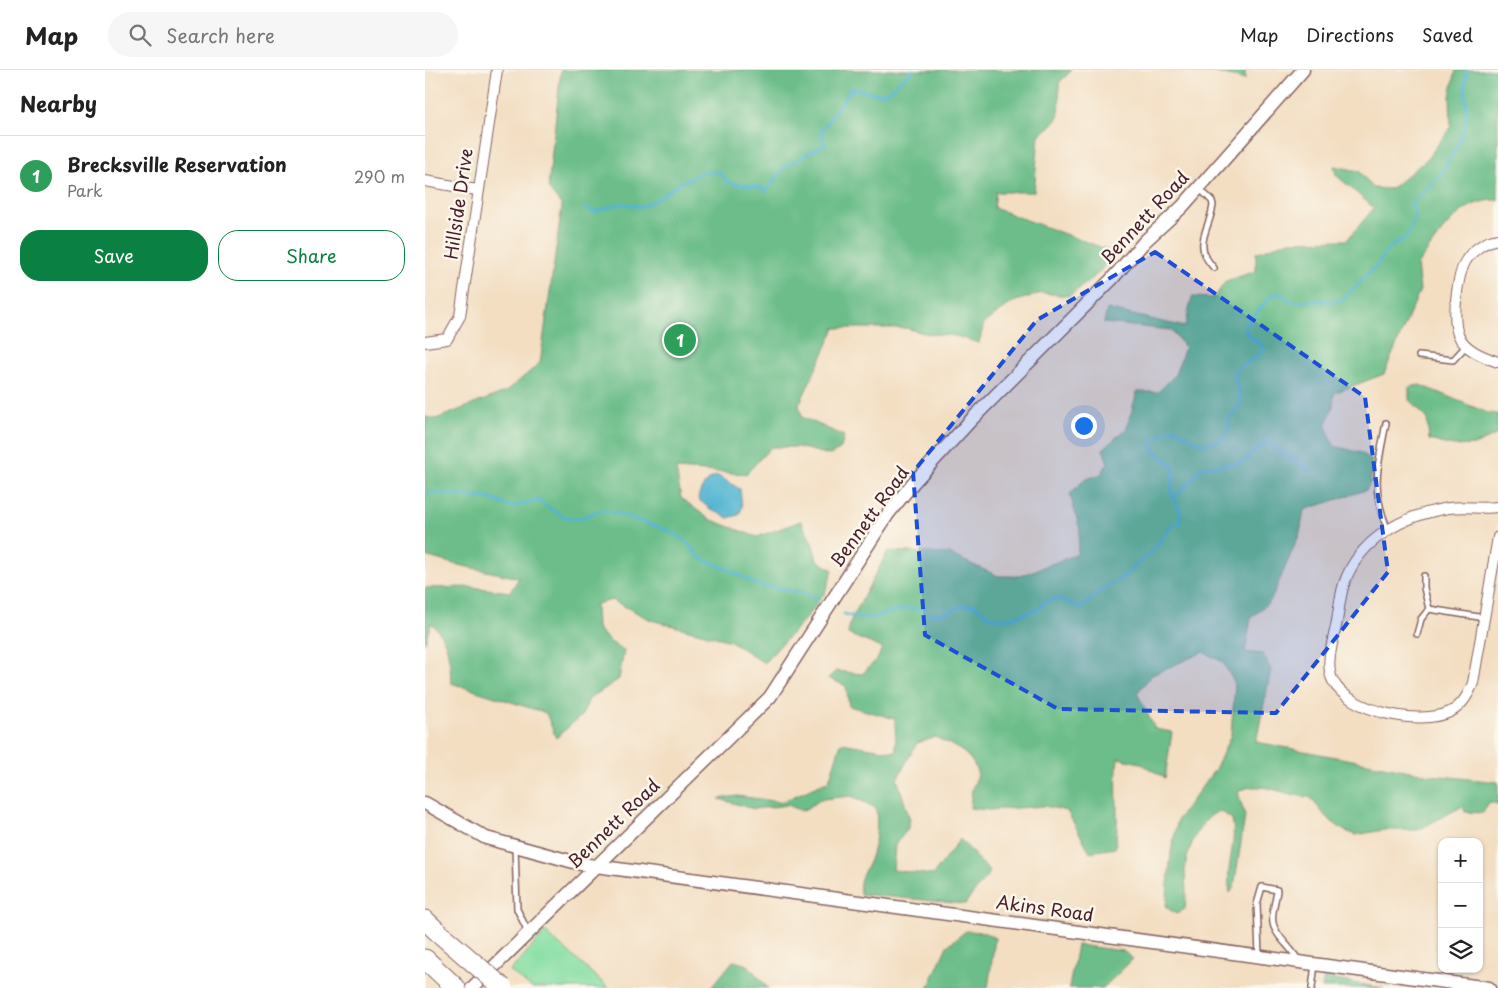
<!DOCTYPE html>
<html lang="en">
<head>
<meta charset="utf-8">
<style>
	body { margin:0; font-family:"Playpen Sans",sans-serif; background:#f6f6f6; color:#222 }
	.controls { position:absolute; right:15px; bottom:15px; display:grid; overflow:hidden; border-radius:10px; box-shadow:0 1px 4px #0004 }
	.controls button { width:45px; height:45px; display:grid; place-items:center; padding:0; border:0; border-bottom:1px solid #e0e0e0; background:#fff; color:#222; font:25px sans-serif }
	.you { position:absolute; left:658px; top:355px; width:18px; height:18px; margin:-12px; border:4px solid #fff; border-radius:50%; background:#1a73e8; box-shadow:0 0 0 8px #1a73e833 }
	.badge { display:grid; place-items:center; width:32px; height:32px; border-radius:50%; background:#0b8043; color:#fff; font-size:16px; font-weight:700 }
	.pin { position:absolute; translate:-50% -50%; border:2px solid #fff; box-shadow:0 1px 5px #0006 }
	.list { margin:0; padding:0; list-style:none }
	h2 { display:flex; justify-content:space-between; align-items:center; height:65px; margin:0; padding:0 20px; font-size:21px }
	h2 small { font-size:16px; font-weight:400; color:#767676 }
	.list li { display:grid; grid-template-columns:32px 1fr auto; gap:15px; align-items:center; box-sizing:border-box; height:80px; padding:0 20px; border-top:1px solid #e0e0e0 }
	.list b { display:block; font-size:19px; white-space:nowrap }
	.list p { margin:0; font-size:16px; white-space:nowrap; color:#767676 }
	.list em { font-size:16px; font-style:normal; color:#767676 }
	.actions { display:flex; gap:10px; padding:15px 20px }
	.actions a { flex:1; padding:11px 0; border:1px solid #0b8043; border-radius:20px; text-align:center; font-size:18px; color:#0b8043 }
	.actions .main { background:#0b8043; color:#fff }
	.icon { flex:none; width:28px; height:28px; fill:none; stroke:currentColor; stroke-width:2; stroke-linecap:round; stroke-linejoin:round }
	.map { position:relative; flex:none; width:1073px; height:918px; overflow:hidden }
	header { display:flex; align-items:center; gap:30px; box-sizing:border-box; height:70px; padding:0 25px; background:#fff; border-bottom:1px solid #e0e0e0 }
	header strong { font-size:24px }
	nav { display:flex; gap:28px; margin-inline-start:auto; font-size:18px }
	.search { width:350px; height:45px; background:#f6f6f6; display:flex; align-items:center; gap:12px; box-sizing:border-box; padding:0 18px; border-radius:28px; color:#767676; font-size:19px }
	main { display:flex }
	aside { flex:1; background:#fff }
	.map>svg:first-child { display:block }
</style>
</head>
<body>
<header>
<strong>Map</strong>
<div class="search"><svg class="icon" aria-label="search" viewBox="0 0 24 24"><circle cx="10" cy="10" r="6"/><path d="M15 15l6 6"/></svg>Search here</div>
<nav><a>Map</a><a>Directions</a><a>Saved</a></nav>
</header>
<main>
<aside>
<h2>Nearby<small></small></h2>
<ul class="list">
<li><span class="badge" style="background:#2e9e5b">1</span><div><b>Brecksville Reservation</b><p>Park</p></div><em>290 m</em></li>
</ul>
<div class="actions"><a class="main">Save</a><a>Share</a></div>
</aside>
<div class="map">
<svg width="1073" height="918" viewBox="0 0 1073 918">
	<rect width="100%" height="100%" fill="#fbf7ec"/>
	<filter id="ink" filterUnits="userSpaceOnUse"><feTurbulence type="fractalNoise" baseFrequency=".02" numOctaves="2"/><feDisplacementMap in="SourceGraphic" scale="10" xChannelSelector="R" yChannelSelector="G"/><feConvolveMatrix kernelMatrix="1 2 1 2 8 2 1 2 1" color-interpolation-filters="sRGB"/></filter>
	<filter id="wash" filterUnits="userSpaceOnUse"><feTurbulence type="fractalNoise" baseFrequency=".0096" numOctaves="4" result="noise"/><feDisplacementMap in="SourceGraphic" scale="20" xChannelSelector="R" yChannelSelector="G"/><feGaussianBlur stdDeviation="1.12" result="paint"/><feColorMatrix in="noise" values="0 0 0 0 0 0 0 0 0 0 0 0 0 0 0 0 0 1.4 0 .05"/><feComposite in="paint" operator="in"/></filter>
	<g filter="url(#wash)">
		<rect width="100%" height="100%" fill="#f3dec2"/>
		<path fill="#85dea3" stroke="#687e67" d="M120 862 184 918H107L85 901Z"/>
		<g fill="#6cbd89" stroke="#5b6e5a">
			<path d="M136 0H647L634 13C634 43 640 47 614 65L609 122H571L569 138 686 181C684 200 658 215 644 226L616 223 588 232 559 253 554 273 531 266 498 263 481 258H410L374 335 377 347 419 366 416 378 405 385 373 377H346L321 404 251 399 256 428 284 449 332 467 376 451 388 475 392 490 408 500 400 523 380 549 339 593 306 571 226 550 187 530 171 534 172 558 185 572 199 580 194 609 164 629 157 645 131 668 121 643 26 613C25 591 24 569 6 553L0 573V518L45 517 85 522 94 508 29 494 0 486V347L11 349 82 321 115 293 137 136 123 118Z"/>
			<path d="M780 0H820V10Z"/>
			<path d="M1031 0H1073V130C1034 128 1013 167 992 195L995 220 959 304 909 323 908 336 901 356 909 376 937 383 948 391 945 413 941 420 879 440 875 463 846 530 826 548 820 582 838 584 846 600 831 672 1006 705 1073 712V734L1064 732 1058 743 1040 742 1038 736 993 760H958L931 765 918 760 902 748 885 727C861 727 835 708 813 722L820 746 809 817 805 823C799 798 813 773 807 749L795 741C775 747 762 780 760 799 760 812 762 825 760 839L751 844 741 837 746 782 753 749 791 698 806 665 810 614 798 592 778 582 727 605 712 623 730 659 747 662 740 708 715 693 693 688C689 718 695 749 690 778L665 782 642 741 619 736 564 740 545 738 547 719 553 705C547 682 530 677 510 667L492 673 472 709 485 750 482 760 470 775 468 800 508 805 535 769 565 802 540 834 435 824C433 807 439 804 445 790 451 773 453 755 451 738L426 726 397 729 377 741 363 735 329 739 294 729 312 726 356 732 404 711 416 673 471 682 470 649 424 636 421 616 403 608 411 601 437 604 453 588 457 578 423 564 425 552 463 481 524 484 573 506H595L652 484 655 460 645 424 659 410 676 404 683 393 678 379 702 358 712 322H733L750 305 760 277 746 260 679 253 682 239 760 257 767 227 789 228 801 211 831 201V183L864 171 922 170 949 138 911 105 909 96 934 101 948 118 966 119 1002 89 1026 57 1025 26Z"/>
			<path d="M995 315 1063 343 1073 344V364L1049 375 1028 376 1004 370 1002 348 984 330V317Z"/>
			<path d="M541 861 558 862 570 868 563 918H503L522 876Z"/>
			<path d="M652 875 698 881 708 889 678 918H644Z"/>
			<path d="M308 891 323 895 343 918H286Z"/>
			<path d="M899 908 958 918H897Z"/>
		</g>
		<path fill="#53b5d2" stroke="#4e6a7e" d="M293 406 315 419 317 437 314 445 303 448 284 438 273 429C275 419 282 407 293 406Z"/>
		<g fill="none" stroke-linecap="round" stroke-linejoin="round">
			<g stroke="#53b5d2" stroke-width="3">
				<path d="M160 138 171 142C187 135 198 131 215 137 229 132 239 124 251 116 259 110 267 109 276 102H294L304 113 335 117 341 121 359 97 400 74 396 61 427 18C466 29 458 25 488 0"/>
				<path d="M0 422 64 428 83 436H92L112 430 139 447 153 449 176 440 192 443 242 460 260 470 275 488 309 502 330 514 378 523 394 530"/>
				<path d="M748 428 766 411 776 397 817 393 840 372 886 401"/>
				<path d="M419 544 434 548 449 547 472 540 492 538 507 545 524 542 536 536 548 535 570 549 585 548 614 539 619 532 632 528 657 538 676 520 699 506 728 481 744 458 755 453V440L746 423 749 397 726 378 727 371 749 358 777 374 797 370 804 360 803 349 815 336V326L808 303C817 292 833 290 839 277L821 263 820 256 846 226 855 223 866 232 896 230 906 232 918 229 952 195 964 178 983 165 991 146 986 134 1016 104 1035 70 1042 47 1040 14 1042 0"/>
			</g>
		</g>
	</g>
	<g filter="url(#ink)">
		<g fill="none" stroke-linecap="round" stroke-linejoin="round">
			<g stroke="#856260" stroke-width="8">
				<g id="service">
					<path d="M774 118 787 131 788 135C785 160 766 174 789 198"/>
					<path d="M994 286 1028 290 1042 275"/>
					<path d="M961 353C953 396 945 418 963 460"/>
					<path d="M1004 539 1060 548"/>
					<path d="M992 564 996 549 1004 539 999 518V506"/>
					<path d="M90 777 92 839 103 862"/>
					<path d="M834 885 832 834 837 817 852 820C851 831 846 842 848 853 850 866 867 878 873 890"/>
					<path d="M887 918 890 894"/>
				</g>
			</g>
			<g stroke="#856260" stroke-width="12">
				<g id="minor">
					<path d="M0 111 52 120"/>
					<path d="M1073 169C1060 171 1046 181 1040 192 1032 207 1027 249 1033 264 1039 280 1059 287 1073 292"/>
					<path d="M0 272 22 269 35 246 72 0"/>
					<path d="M1073 437C1057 439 1040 436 1024 438 979 445 934 469 919 514 915 526 914 539 912 551 909 569 899 594 908 611 924 642 995 656 1025 642 1036 637 1044 623 1048 613L1073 467"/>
				</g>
			</g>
			<g stroke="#856260" stroke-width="15">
				<g id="tertiary">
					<path d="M0 733 61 768 156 794 1064 918"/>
					<path d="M47 918 345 627 463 444 488 413 547 349 686 210 720 171 757 137 878 0"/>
				</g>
			</g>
			<g stroke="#856260" stroke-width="21">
				<g id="motorway">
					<path d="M0 850 14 863"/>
					<path d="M0 889 31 918"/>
				</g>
			</g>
			<use href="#service" stroke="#fff" stroke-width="5"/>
			<use href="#minor" stroke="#fff" stroke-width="10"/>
			<use href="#tertiary" stroke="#fff" stroke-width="12"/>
			<use href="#motorway" stroke="#fff" stroke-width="19"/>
			<g stroke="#856260" stroke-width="21" stroke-linecap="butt">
				<path id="motorway-bridge" d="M14 863 78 918"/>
			</g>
			<use href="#motorway-bridge" stroke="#fff" stroke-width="19"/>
		</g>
	</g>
	<path fill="#1d4ed8" fill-opacity="0.2" stroke="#1d4ed8" stroke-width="4" stroke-dasharray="10 6" stroke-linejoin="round" d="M730 182 940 327 963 502 851 643 633 639 500 565 488 402 612 250Z"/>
	<g text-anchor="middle" stroke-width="5" stroke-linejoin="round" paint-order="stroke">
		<g font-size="18" fill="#4a1f2b" stroke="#fbf7ec">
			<text transform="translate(34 134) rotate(-82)" y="6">Hillside Drive</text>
			<text transform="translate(720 148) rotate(-47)" y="6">Bennett Road</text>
			<text transform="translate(445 447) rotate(-54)" y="6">Bennett Road</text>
			<text transform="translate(189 754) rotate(-44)" y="6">Bennett Road</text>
			<text transform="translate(620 839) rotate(8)" y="6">Akins Road</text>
		</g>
	</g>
</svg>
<div class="controls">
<button>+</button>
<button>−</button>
<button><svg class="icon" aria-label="layers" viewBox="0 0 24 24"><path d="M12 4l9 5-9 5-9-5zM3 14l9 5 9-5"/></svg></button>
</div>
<div class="you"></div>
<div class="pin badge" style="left:255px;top:270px;background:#2e9e5b">1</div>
</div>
</main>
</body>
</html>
